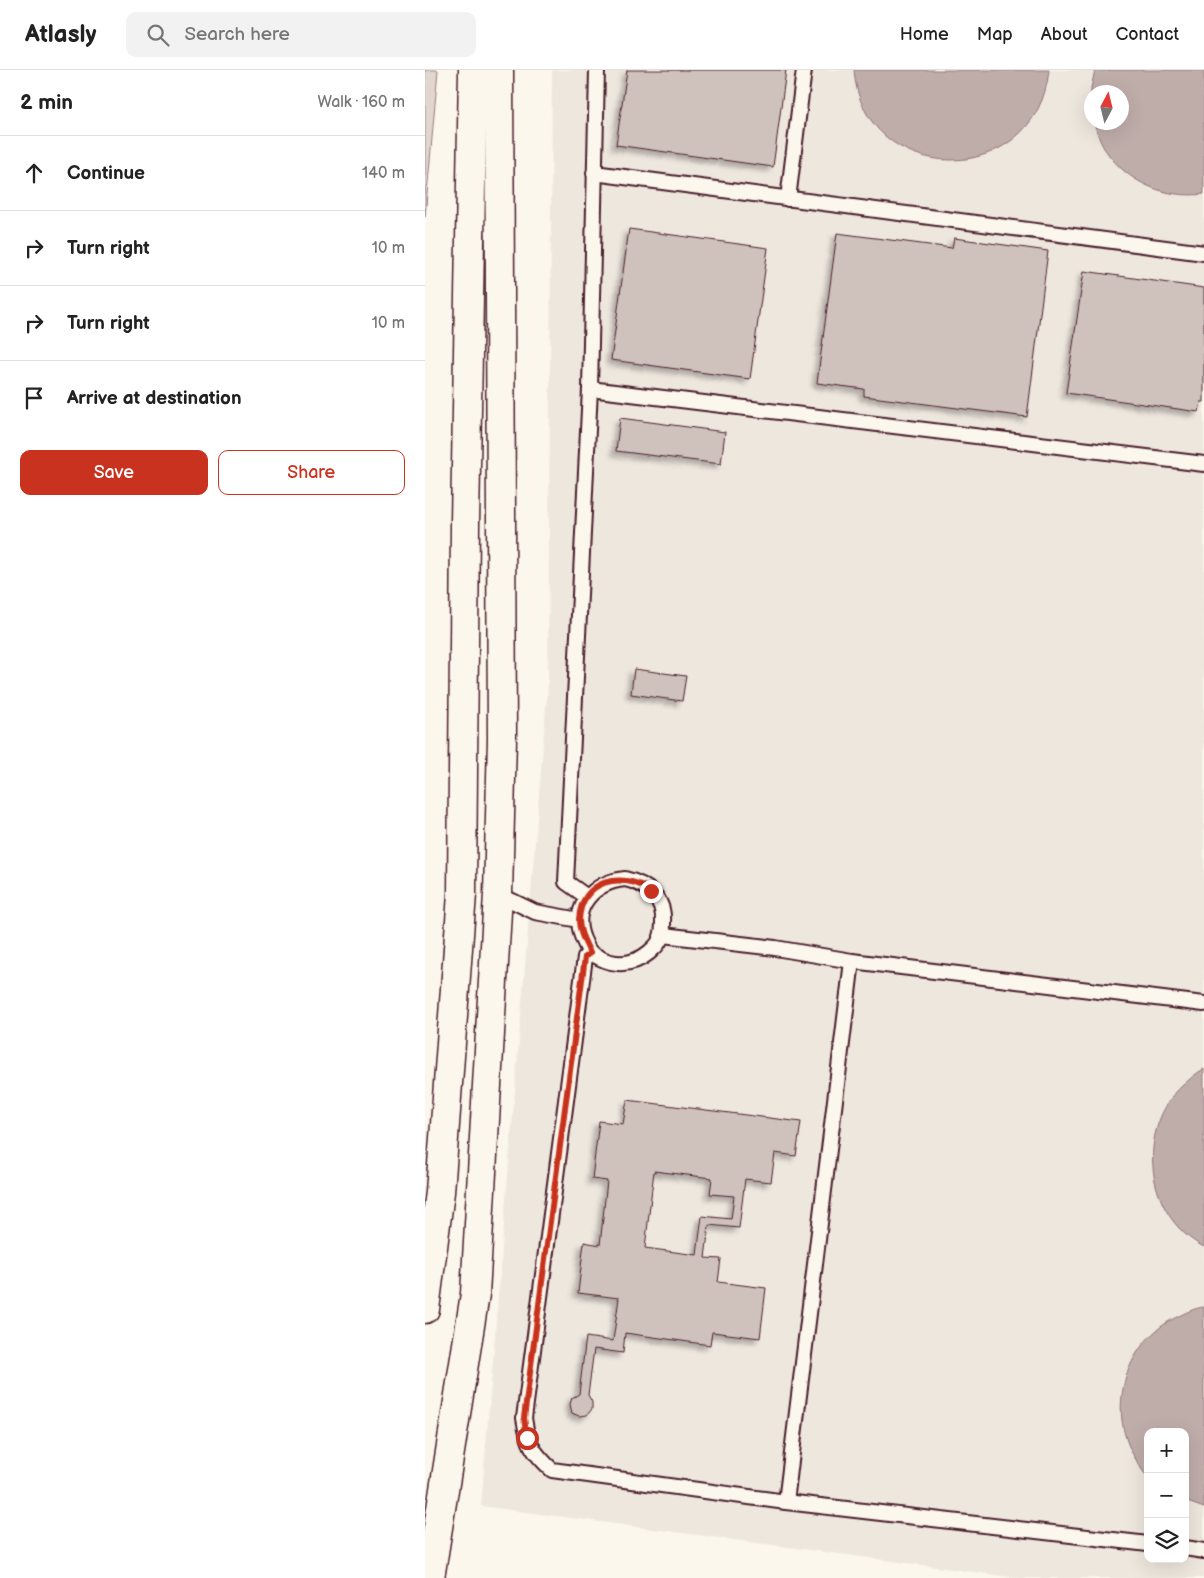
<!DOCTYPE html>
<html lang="en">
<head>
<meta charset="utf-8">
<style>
	body { margin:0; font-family:"Balsamiq Sans",sans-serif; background:#f2f2f2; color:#222 }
	.controls { position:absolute; right:15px; bottom:15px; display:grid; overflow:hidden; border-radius:10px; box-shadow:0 5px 20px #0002 }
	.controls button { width:45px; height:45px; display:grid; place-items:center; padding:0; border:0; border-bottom:1px solid #e0e0e0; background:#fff; color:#222; font:25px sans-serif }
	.compass { position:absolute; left:659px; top:15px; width:45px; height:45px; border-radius:50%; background:#fff; box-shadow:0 5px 20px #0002; rotate:7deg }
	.stop { position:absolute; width:15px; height:15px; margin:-11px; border:4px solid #c8321e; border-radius:50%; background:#fff }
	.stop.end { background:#c8321e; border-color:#fff; box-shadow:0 1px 5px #0008 }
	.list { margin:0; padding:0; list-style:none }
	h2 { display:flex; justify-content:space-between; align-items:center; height:65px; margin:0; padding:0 20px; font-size:21px }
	h2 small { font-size:16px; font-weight:400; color:#767676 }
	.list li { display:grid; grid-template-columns:32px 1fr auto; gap:15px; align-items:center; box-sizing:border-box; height:75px; padding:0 20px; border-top:1px solid #e0e0e0 }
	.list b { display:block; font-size:19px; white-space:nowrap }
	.list em { font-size:16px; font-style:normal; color:#767676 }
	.actions { display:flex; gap:10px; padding:15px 20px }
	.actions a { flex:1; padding:11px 0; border:1px solid #c8321e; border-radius:10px; text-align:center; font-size:18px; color:#c8321e }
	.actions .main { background:#c8321e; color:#fff }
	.icon { flex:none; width:28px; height:28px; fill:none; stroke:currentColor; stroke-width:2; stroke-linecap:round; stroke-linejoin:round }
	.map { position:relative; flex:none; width:779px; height:1508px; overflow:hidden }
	header { display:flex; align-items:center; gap:30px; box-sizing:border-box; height:70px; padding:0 25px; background:#fff; border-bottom:1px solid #e0e0e0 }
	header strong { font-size:24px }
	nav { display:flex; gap:28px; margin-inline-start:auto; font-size:18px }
	.search { width:350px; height:45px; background:#f2f2f2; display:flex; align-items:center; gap:12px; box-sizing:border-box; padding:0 18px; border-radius:10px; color:#767676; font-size:19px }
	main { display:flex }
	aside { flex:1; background:#fff }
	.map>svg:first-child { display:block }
</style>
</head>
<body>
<header>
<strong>Atlasly</strong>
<div class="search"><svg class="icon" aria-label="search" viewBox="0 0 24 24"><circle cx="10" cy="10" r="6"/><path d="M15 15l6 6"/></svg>Search here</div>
<nav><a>Home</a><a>Map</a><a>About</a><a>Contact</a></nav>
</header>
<main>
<aside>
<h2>2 min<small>Walk · 160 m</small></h2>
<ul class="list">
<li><svg class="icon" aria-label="ahead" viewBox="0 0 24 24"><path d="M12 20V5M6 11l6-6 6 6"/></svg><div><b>Continue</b></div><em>140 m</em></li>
<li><svg class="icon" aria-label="right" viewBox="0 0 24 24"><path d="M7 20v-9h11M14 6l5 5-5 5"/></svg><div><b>Turn right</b></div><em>10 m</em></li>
<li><svg class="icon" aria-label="right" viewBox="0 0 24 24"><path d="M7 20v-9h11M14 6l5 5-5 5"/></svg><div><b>Turn right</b></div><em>10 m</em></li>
<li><svg class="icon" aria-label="arrive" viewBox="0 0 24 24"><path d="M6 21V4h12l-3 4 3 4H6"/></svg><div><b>Arrive at destination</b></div></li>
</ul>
<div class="actions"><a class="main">Save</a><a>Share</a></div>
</aside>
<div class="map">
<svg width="779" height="1508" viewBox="0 0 779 1508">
	<defs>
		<filter id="shadow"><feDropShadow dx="-4.5" dy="4.5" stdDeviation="2.5" flood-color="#0004"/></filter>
	</defs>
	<rect width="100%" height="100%" fill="#fbf7ec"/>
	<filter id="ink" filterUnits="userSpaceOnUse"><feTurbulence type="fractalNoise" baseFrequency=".02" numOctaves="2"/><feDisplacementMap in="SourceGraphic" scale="10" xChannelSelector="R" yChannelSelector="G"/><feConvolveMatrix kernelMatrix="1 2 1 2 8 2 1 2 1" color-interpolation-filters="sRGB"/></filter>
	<g filter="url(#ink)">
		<path fill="#eee7de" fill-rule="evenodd" d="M127 0H779V1508H593L56 1436 123 614ZM666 22H696V52H666ZM723 1362H760V1489H723Z"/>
		<path fill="#e2d7d0" stroke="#967b7e" d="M0 0H13L0 147Z"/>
		<g fill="#bfadaa" stroke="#907477">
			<path d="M429 0H624C612 122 437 118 429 0Z"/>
			<path d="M670 0H779V124C741 129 703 113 681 81 675 73 672 62 669 53L696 52V22H666V31V18Z"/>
			<path d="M779 999V1177C720 1147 710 1059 758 1015 765 1009 771 1003 779 999Z"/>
			<path d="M779 1237V1438L760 1431V1362H723V1407C717 1402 714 1394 710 1388 680 1338 701 1270 754 1246 762 1242 770 1238 779 1237Z"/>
		</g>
		<g fill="#cfc2bc" stroke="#4a1f2b" fill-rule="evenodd" filter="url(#shadow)">
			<path d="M202 0H361L348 97 191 75Z"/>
			<path d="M204 159 343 178 325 309 186 290Z"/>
			<path d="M412 163 527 178 529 168 623 181 602 347 439 326V319L392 313Z"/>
			<path d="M659 201 779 218V332H776L774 342 641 323Z"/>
			<path d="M195 348 300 362 296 394 191 381Z"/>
			<path d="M209 599 261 606 257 631 206 624Z"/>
			<path d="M202 1030 376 1052 371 1086 350 1083 346 1112 320 1109 314 1158 284 1155 280 1188 296 1189 293 1212 341 1218 335 1268 287 1262 285 1275 200 1263 198 1283 169 1279 163 1325 167 1332V1339L162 1345 154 1346 147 1343 145 1334 147 1328 154 1324 161 1267 188 1271 194 1228 153 1223 159 1172 175 1175 182 1111 167 1109 174 1051 198 1054ZM229 1101 287 1108 285 1124 309 1126 306 1149 277 1146 272 1185 220 1178Z"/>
		</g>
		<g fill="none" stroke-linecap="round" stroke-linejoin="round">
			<g stroke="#4a1f2b" stroke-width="18">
				<g id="service">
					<path d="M169 103 779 183"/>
					<path d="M363 129 379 0"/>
					<path d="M165 319 779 394"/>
					<path d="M200 809C222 814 240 828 238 853 238 862 237 870 230 877 215 893 195 898 175 888 172 886 167 885 165 882 162 879 160 873 158 869 145 837 169 812 200 809Z"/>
					<path d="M73 824 110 842 154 850"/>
					<path d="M162 827 141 812 165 319 172 0"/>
					<path d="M238 865 350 878 427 891 779 934"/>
					<path d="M165 883 160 887 99 1348C103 1375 108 1382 127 1400L361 1432 723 1474"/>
					<path d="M361 1432 427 891"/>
					<path d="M760 1478 779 1481"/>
				</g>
			</g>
			<g stroke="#4a1f2b" stroke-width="31">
				<g id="secondary">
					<path d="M0 1239 15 1122 37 824 40 453 48 0"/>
					<path d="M5 1508 50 1224 73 824 77 669 74 0"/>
				</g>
			</g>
			<use href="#service" stroke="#fbf7ec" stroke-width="14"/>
			<use href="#secondary" stroke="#fbf7ec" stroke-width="28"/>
		</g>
	</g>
	<g fill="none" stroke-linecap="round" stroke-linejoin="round" filter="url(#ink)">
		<path stroke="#c8321e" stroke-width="6" d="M102 1368 99 1348 160 887 165 883C160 872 154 862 154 850 156 809 197 801 226 821"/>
	</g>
</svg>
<div class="controls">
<button>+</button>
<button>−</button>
<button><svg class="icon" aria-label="layers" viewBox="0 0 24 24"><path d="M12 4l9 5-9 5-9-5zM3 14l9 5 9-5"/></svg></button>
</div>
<svg class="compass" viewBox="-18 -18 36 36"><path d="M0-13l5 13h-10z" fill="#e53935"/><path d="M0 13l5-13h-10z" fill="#767676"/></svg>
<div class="stop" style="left:102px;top:1368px"></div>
<div class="stop end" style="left:226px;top:821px"></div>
</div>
</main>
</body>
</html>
